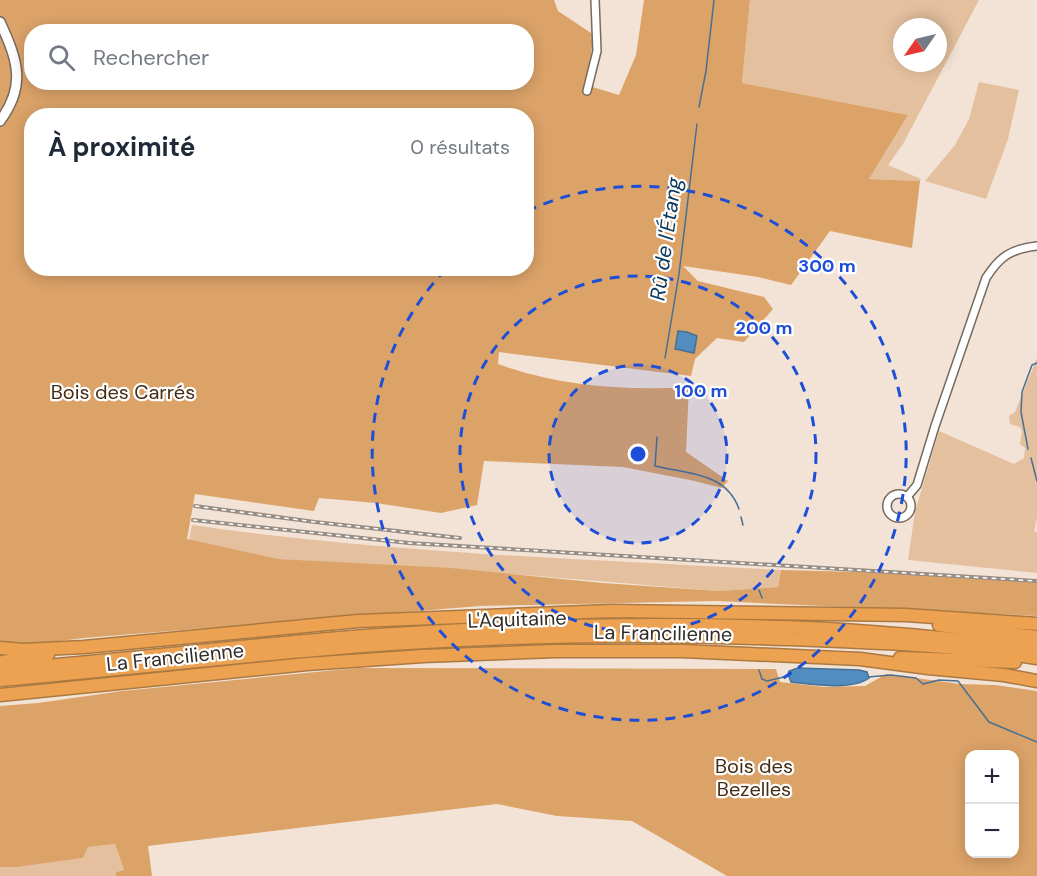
<!DOCTYPE html>
<html lang="fr">
<head>
<meta charset="utf-8">
<style>
	body { margin:0; font-family:"DM Sans",sans-serif; background:#f6f6f7; color:#1f2937 }
	.controls { position:absolute; right:18px; bottom:18px; display:grid; overflow:hidden; border-radius:12px; box-shadow:0 3px 15px #0003 }
	.controls button { width:54px; height:54px; display:grid; place-items:center; padding:0; border:0; border-bottom:2px solid #e0e1e3; background:#fff; color:#1f2937; font:30px sans-serif }
	.compass { position:absolute; left:893px; top:18px; width:54px; height:54px; border-radius:50%; background:#fff; box-shadow:0 3px 15px #0003; rotate:236deg }
	.list { margin:0; padding:0; list-style:none }
	h2 { display:flex; justify-content:space-between; align-items:center; height:78px; margin:0; padding:0 24px; font-size:26px }
	h2 small { font-size:20px; font-weight:400; color:#747a83 }
	.icon { flex:none; width:33px; height:33px; fill:none; stroke:currentColor; stroke-width:2; stroke-linecap:round; stroke-linejoin:round }
	.map { position:relative; flex:none; width:1037px; height:876px; overflow:hidden }
	.search { position:absolute; background:#fff; box-shadow:0 3px 15px #0003; left:24px; top:24px; width:510px; height:66px; display:flex; align-items:center; gap:15px; box-sizing:border-box; padding:0 21px; border-radius:24px; color:#747a83; font-size:22px }
	.panel { position:absolute; background:#fff; box-shadow:0 3px 15px #0003; left:24px; top:108px; width:510px; height:168px; border-radius:24px }
	.map>svg:first-child { display:block }
</style>
</head>
<body>
<div class="map">
<svg width="1037" height="876" viewBox="0 0 1037 876">
	<rect width="100%" height="100%" fill="#f2e3d6"/>
	<g fill="#e4c09e" fill-rule="evenodd">
		<path d="M750 0H979L903 144 888 165 921 179 920 181 869 179 908 115 742 83ZM902 27H938V63H902Z"/>
		<path d="M979 82 1019 90 1008 139 986 199 925 181 955 145 969 119Z"/>
		<path d="M1037 358V518L1034 532H1037V573L908 560 915 512 939 431 1014 464 1024 458 1025 448 1020 444 1022 431 1020 427 1010 424 1009 416 1015 412Z"/>
		<path d="M192 525C387 553 584 559 781 570L778 587 719 591 525 575 279 559 189 540Z"/>
		<path d="M115 844 124 870 116 872V876H0V867H18L83 858 88 847Z"/>
	</g>
	<g fill="#dca369" fill-rule="evenodd">
		<path d="M0 0H554L558 11 594 35 586 85 619 95 636 55 644 0H750L742 83 908 115 869 179 920 181 912 248 830 231 791 285 758 277 683 266 698 281 764 297 773 309 744 342 717 338 695 359 691 376 499 352 498 364C558 386 626 391 689 387L686 452 728 481 722 488 690 480 623 467 484 461 477 505 441 513 376 503 319 498 314 511 195 494 187 539 279 559 451 568 603 583 719 591 778 587 781 570 895 573 1037 582V616L716 601 480 606 84 638 19 646 0 641ZM32 32H526V82H32ZM32 116H526V268H32Z"/>
		<path d="M357 668 776 669 780 682 824 687 865 686 886 674 960 684 995 685 1037 691V876H727L632 821 557 816 497 804 148 846 152 876H116V872L124 870 115 844 88 847 83 858 18 867H0V706L38 703 122 691ZM970 754H1014V854H970Z"/>
	</g>
	<g fill="#518dc1" stroke="#477093" stroke-width="1.5">
		<path d="M678 331 687 332 697 336 694 353 675 349Z"/>
		<path d="M798 668 859 670 867 672 869 678C852 691 811 684 791 682L788 674 789 671Z"/>
	</g>
	<g fill="none" stroke-linecap="round" stroke-linejoin="round">
		<g stroke="#477093" stroke-width="1.5">
			<path d="M699 107 706 71 714 0"/>
			<path d="M665 358 679 274 697 124"/>
			<path d="M657 437 655 466C687 474 726 472 739 509"/>
			<path d="M1028 449 1021 412 1022 392 1032 365 1037 363"/>
			<path d="M1031 458 1037 481"/>
			<path d="M741 517 743 525"/>
			<path d="M759 590 762 598"/>
			<path d="M759 670 762 679 767 681 788 676"/>
			<path d="M868 677 891 675 916 678 923 684 939 680 958 681 989 722 1037 742"/>
		</g>
		<g stroke="#766a5e" stroke-width="10">
			<g id="street">
				<path d="M587 91 597 51 595 0"/>
				<circle cx="899" cy="506" r="12"/>
				<path d="M907 497 917 485 935 426 986 278C1000 256 1011 249 1037 246"/>
			</g>
		</g>
		<g stroke="#766a5e" stroke-width="12">
			<path id="secondary" d="M0 22C17 59 27 85 0 121"/>
		</g>
		<g stroke="#ab7942" stroke-width="15">
			<g id="highway">
				<path d="M939 625 1037 637"/>
				<path d="M0 648 23 650 84 647 358 621 611 611 906 615 1037 624"/>
				<path d="M900 658 1015 662"/>
				<path d="M3 662 48 655"/>
				<path d="M0 670C149 658 298 638 447 631 574 624 702 623 829 629 898 633 967 641 1037 646"/>
				<path d="M0 680C130 669 260 653 390 644 522 635 655 634 787 639 870 642 955 645 1037 658"/>
				<path d="M0 695 307 664 423 656 556 651H682L860 659 928 668 1004 675 1037 681"/>
			</g>
		</g>
		<use href="#street" stroke="#fff" stroke-width="7"/>
		<use href="#secondary" stroke="#fff" stroke-width="9"/>
		<use href="#highway" stroke="#eca251" stroke-width="12"/>
		<g stroke="#978d84" stroke-width="4">
			<g id="rail">
				<path d="M195 506 315 522 460 538"/>
				<path d="M193 520 409 543 1037 581"/>
			</g>
		</g>
		<use href="#rail" stroke="#fff" stroke-width="1.5" stroke-dasharray="4.5" stroke-linecap="butt"/>
	</g>
	<circle cx="638" cy="454" r="89" fill="#1d4ed8" fill-opacity=".12"/>
	<g fill="none" stroke="#1d4ed8" stroke-width="3" stroke-dasharray="10 8">
		<circle cx="638" cy="454" r="89"/>
		<circle cx="638" cy="454" r="178"/>
		<path d="M527 211A267 267 0 1 1 446 269"/>
	</g>
	<g text-anchor="middle" stroke-width="4.5" stroke-linejoin="round" paint-order="stroke">
		<g font-size="20" fill="#452d14" stroke="#fff">
			<text x="123" y="399">Bois des Carrés</text>
			<text x="754" y="773">Bois des<tspan x="754" dy="23">Bezelles</tspan></text>
		</g>
		<g font-size="20" fill="#312c27" stroke="#fff">
			<text transform="translate(517 619) rotate(-2)" y="7">L'Aquitaine</text>
			<text transform="translate(663 633) rotate(1)" y="7">La Francilienne</text>
			<text transform="translate(175 657) rotate(-6)" y="7">La Francilienne</text>
		</g>
		<g font-size="21" font-style="italic" fill="#08385b" stroke="#fff">
			<text transform="translate(666 239) rotate(-82)" y="7">Rû de l'Étang</text>
		</g>
	</g>
	<circle cx="638" cy="454" r="9" fill="#1d4ed8" stroke="#fff" stroke-width="3"/>
	<g font-size="18" text-anchor="middle" font-weight="bold" fill="#1d4ed8" stroke="#fff" stroke-width="4.5" stroke-linejoin="round" paint-order="stroke">
		<text x="827" y="272">300 m</text>
		<text x="764" y="334">200 m</text>
		<text x="701" y="397">100 m</text>
	</g>
</svg>
<div class="controls">
<button>+</button>
<button>−</button>
</div>
<svg class="compass" viewBox="-18 -18 36 36"><path d="M0-13l5 13h-10z" fill="#e53935"/><path d="M0 13l5-13h-10z" fill="#747a83"/></svg>
<div class="search"><svg class="icon" aria-label="search" viewBox="0 0 24 24"><circle cx="10" cy="10" r="6"/><path d="M15 15l6 6"/></svg>Rechercher</div>
<section class="panel">
<h2>À proximité<small>0 résultats</small></h2>
<ul class="list">
</ul>
</section>
</div>
</body>
</html>
